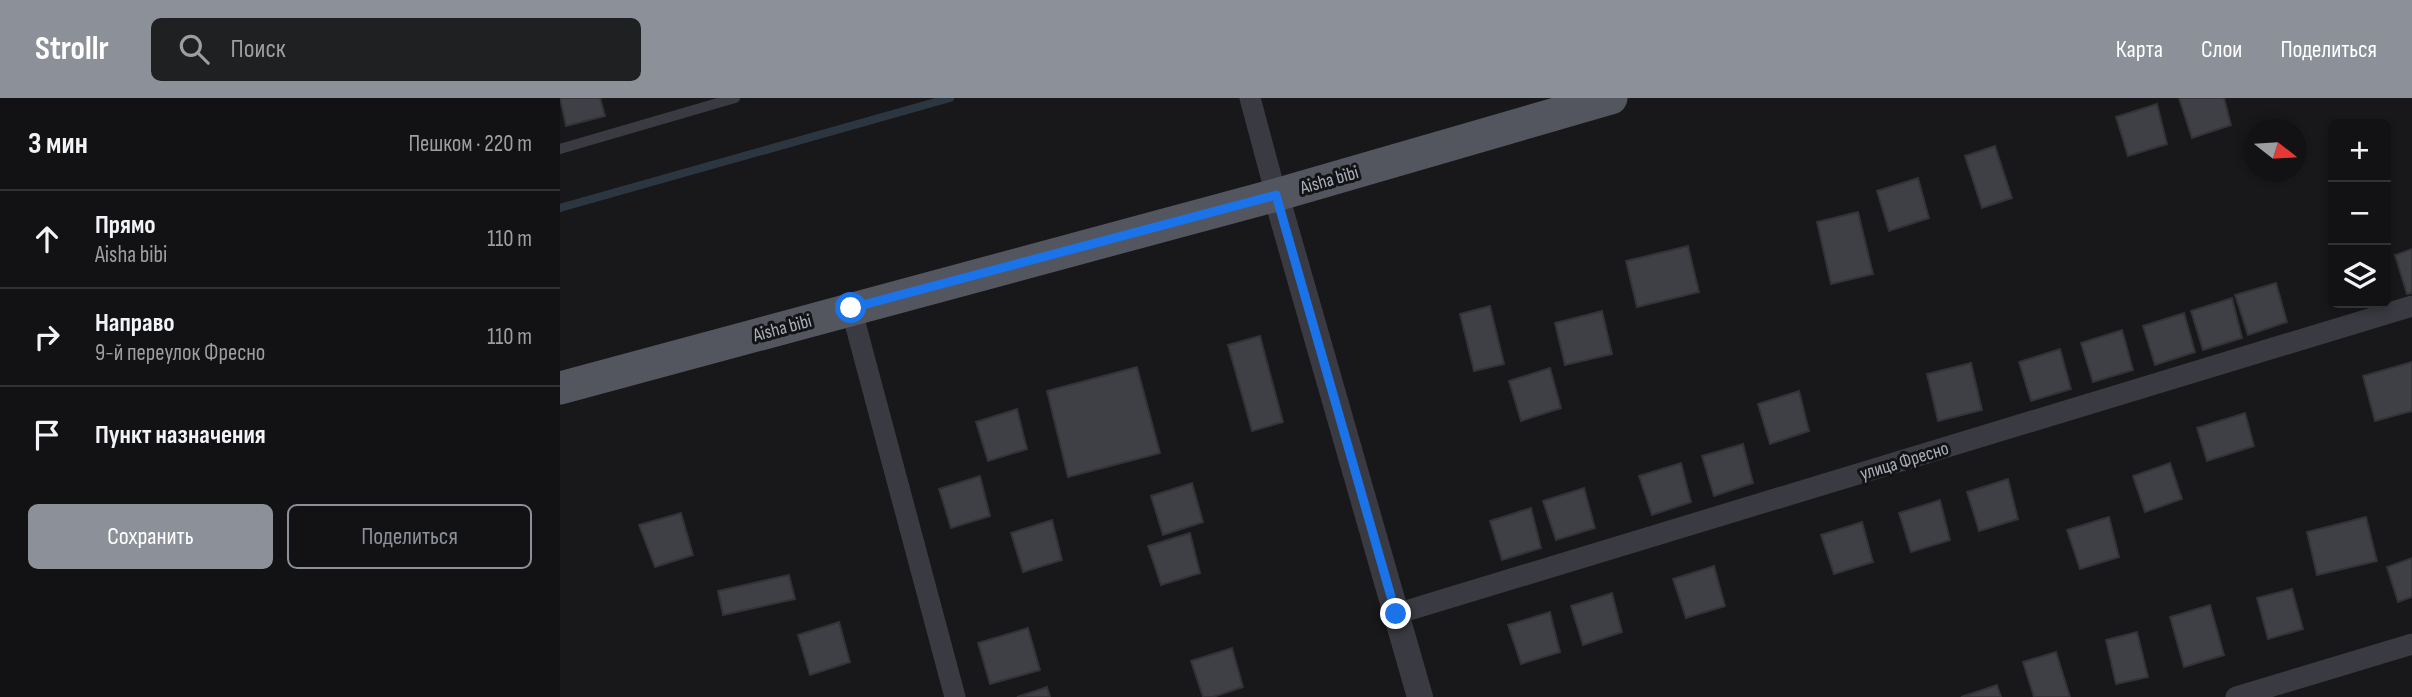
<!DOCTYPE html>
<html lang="ru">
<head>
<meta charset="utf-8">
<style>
	body { margin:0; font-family:"Sofia Sans Condensed",sans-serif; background:#1f2022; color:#f1f3f6 }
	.controls { position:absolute; right:21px; top:21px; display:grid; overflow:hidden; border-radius:10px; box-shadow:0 4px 10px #0003 }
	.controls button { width:63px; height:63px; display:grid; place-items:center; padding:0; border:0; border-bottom:2px solid #313234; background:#121214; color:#f1f3f6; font:35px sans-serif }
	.compass { position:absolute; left:1684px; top:21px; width:63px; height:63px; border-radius:50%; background:#121214; box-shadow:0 4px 10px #0003; rotate:107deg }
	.stop { position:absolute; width:21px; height:21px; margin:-16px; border:5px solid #1a73e8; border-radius:50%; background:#fff }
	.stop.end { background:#1a73e8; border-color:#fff; box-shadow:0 2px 7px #0008 }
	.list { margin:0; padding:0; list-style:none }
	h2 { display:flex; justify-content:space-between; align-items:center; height:91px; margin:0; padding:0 28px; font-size:30px }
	h2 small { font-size:23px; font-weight:400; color:#9c9ea0 }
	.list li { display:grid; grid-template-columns:46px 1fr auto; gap:21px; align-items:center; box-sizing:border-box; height:98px; padding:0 28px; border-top:2px solid #313234 }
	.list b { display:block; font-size:26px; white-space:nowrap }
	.list p { margin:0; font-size:23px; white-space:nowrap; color:#9c9ea0 }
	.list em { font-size:23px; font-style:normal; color:#9c9ea0 }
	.actions { display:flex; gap:14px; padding:21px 28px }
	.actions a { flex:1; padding:16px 0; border:2px solid #8c9099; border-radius:10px; text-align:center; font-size:24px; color:#8c9099 }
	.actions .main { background:#8c9099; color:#fff }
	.icon { flex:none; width:38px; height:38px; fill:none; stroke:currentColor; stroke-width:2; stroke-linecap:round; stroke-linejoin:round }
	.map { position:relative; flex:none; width:1852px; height:599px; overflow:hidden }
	header { display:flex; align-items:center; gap:42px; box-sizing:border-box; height:98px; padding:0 35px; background:#8c9099; color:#fff }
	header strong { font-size:33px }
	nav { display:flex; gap:38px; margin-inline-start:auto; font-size:24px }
	.search { width:490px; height:63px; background:#1f2022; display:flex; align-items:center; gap:18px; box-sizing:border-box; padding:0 24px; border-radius:10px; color:#9c9ea0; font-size:26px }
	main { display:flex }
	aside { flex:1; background:#121214 }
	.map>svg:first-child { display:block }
</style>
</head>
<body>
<header>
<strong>Strollr</strong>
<div class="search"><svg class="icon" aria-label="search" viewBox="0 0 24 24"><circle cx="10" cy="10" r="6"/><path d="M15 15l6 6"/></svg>Поиск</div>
<nav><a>Карта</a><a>Слои</a><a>Поделиться</a></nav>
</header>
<main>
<aside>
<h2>3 мин<small>Пешком · 220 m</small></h2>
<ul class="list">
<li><svg class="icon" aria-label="ahead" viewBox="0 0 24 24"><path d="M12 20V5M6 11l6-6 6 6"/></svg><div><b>Прямо</b><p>Aisha bibi</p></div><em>110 m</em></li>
<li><svg class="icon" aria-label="right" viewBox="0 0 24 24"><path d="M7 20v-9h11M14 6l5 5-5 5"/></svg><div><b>Направо</b><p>9-й переулок Фресно</p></div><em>110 m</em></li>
<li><svg class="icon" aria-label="arrive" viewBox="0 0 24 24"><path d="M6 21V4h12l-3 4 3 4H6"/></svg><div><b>Пункт назначения</b></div></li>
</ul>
<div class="actions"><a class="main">Сохранить</a><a>Поделиться</a></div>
</aside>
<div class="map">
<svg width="1852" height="599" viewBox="0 0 1852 599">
	<rect width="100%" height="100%" fill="#18181a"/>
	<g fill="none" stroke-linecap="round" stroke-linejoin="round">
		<path stroke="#2c3640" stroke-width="8" d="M0 110 390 0"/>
	</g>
	<g fill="#3f4045" stroke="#323237" stroke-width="2">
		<path d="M0 0H40L45 18 6 28Z"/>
		<path d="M1619 0H1664L1671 27 1632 40Z"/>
		<path d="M1597 6 1607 46 1568 58 1556 19Z"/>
		<path d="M1435 48 1452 100 1422 110 1405 58Z"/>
		<path d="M1358 80 1369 120 1329 133 1317 93Z"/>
		<path d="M1298 114 1313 176 1271 186 1257 124Z"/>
		<path d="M1128 148 1139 194 1077 209 1066 163Z"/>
		<path d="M1852 151V195L1847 196 1835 157Z"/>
		<path d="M1716 185 1727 224 1688 237 1675 197Z"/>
		<path d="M1672 200 1682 240 1643 252 1631 213Z"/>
		<path d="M930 208 944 266 914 273 900 216Z"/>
		<path d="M1042 213 1052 256 1005 267 995 225Z"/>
		<path d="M1624 215 1635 254 1595 267 1583 228Z"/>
		<path d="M1562 232 1573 272 1533 284 1521 245Z"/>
		<path d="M700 238 723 324 692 333 668 247Z"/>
		<path d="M1500 251 1511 291 1471 303 1459 264Z"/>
		<path d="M1852 264V313L1815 323 1803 278Z"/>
		<path d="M1411 265 1422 312 1378 323 1367 276Z"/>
		<path d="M577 269 600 355 508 379 487 293Z"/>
		<path d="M990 270 1001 310 961 323 949 283Z"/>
		<path d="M1239 293 1249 333 1210 346 1198 306Z"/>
		<path d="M457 311 467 351 428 363 416 324Z"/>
		<path d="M1685 315 1694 348 1647 363 1637 330Z"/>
		<path d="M1183 346 1193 385 1154 398 1142 358Z"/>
		<path d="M1121 365 1131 404 1092 417 1079 378Z"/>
		<path d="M1610 365 1622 401 1585 414 1573 378Z"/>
		<path d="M420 378 430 418 391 430 379 391Z"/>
		<path d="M1448 381 1458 421 1419 433 1407 394Z"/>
		<path d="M632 385 643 424 603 437 591 398Z"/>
		<path d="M1024 390 1035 430 996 442 983 403Z"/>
		<path d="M1380 402 1390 442 1351 454 1339 415Z"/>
		<path d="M971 410 981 450 942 462 930 423Z"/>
		<path d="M121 415 133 457 95 469 79 427Z"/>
		<path d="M1549 419 1559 459 1520 471 1507 432Z"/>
		<path d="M1806 419 1817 463 1757 477 1747 434Z"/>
		<path d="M492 422 502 462 463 474 451 435Z"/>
		<path d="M1302 424 1313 464 1274 476 1261 437Z"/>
		<path d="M630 435 640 475 601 487 588 448Z"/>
		<path d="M1852 460V499L1838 504 1827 469Z"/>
		<path d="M1154 468 1165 508 1126 520 1113 481Z"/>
		<path d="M229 477 235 501 163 517 158 493Z"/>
		<path d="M1732 491 1743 531 1708 541 1697 500Z"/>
		<path d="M1052 495 1062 534 1023 547 1011 508Z"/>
		<path d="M1650 507 1664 557 1624 569 1610 519Z"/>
		<path d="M990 514 1000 554 961 566 948 527Z"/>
		<path d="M279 524 290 564 250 577 238 537Z"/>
		<path d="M468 530 480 572 430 586 418 545Z"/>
		<path d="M1577 534 1588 579 1556 586 1546 542Z"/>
		<path d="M672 550 683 589 653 599H643L631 563Z"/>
		<path d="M1496 554 1510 599H1474L1463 564Z"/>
		<path d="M1437 587 1441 599H1401Z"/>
		<path d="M487 589 490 599H457Z"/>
	</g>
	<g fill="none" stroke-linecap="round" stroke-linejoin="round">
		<path stroke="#3a3b42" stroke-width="10" d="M0 51 175 0"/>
		<g stroke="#3a3b42" stroke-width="21">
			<path d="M690 0 716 97"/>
			<path d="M291 210 395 599"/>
			<path d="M836 516 1852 208"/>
			<path d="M1676 599 1852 546"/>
		</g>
		<path stroke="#3a3b42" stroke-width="26" d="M716 97 860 599"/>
		<path stroke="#54565f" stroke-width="33" d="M0 290 716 97 1051 0"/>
	</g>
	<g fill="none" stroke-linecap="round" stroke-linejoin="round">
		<path stroke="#1a73e8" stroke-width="9" d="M291 210 716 97 836 516"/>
	</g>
	<g text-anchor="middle" stroke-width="6" stroke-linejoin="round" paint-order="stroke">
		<g font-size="19" fill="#a9aebb" stroke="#131315">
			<text transform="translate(769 81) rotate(-16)" y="7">Aisha bibi</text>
			<text transform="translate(222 229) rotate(-15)" y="7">Aisha bibi</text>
			<text transform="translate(1344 362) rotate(-17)" y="7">улица Фресно</text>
		</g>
	</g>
</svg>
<div class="controls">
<button>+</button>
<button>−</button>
<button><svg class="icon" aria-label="layers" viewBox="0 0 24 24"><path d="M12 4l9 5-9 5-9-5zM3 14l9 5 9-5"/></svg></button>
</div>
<svg class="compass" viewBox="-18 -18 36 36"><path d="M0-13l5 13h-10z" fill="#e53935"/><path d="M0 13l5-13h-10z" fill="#9c9ea0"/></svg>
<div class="stop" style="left:291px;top:210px"></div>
<div class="stop end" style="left:836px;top:516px"></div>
</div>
</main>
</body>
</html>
